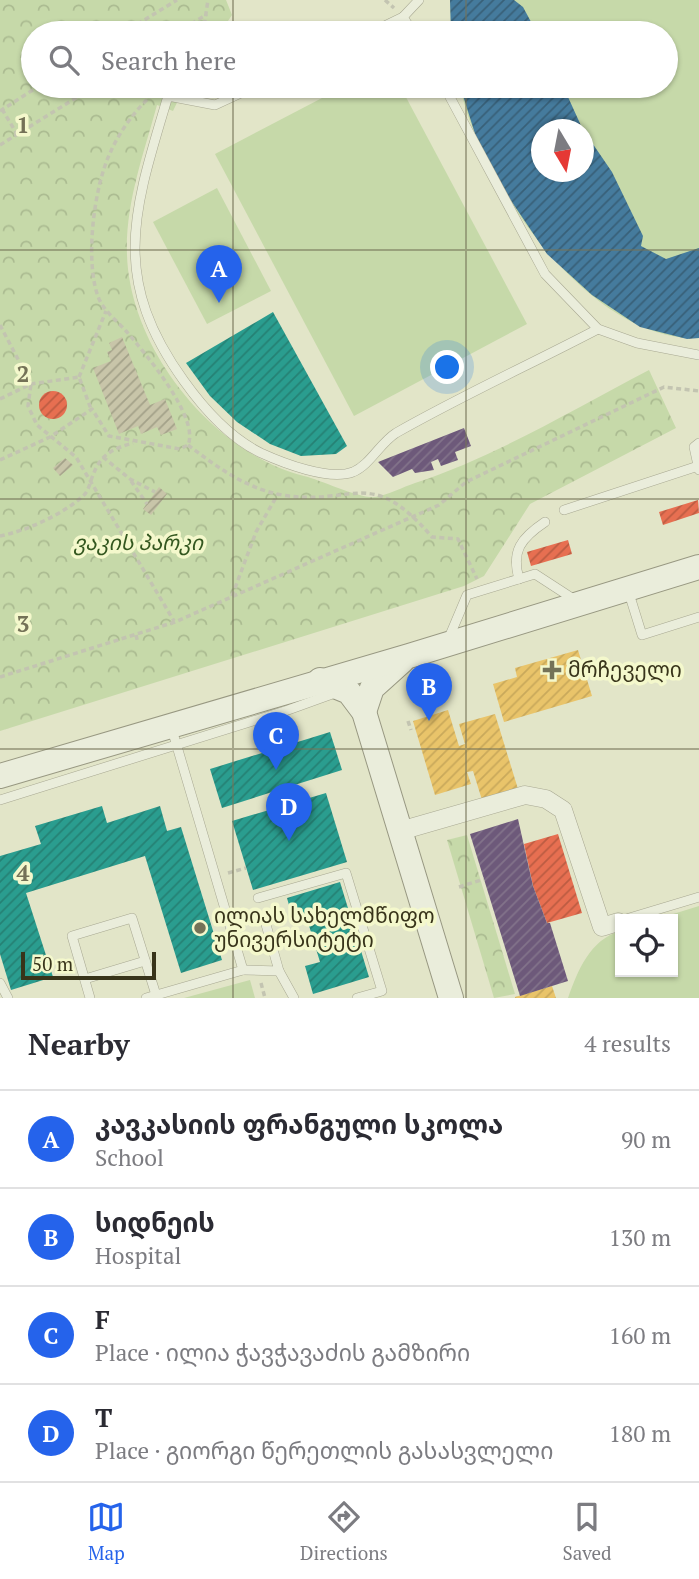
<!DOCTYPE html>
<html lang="en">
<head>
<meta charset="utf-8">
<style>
	body { margin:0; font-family:"PT Serif","Noto Sans Georgian",serif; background:#f7f7f7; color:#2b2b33 }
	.controls { position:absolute; right:21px; bottom:21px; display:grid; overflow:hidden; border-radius:0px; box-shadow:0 2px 5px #0004 }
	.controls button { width:63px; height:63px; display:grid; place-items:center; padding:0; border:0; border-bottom:2px solid #e1e1e2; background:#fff; color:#2b2b33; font:35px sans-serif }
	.compass { position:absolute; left:531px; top:119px; width:63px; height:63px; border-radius:50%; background:#fff; box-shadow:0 2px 5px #0004; rotate:170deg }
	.scale { position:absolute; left:21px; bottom:18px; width:135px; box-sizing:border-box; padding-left:7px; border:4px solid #38341a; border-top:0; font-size:19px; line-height:24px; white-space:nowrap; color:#38341a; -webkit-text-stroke:5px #f4f8cc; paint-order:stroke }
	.you { position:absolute; left:448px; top:368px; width:24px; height:24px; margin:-18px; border:5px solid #fff; border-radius:50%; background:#1a73e8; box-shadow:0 0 0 10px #1a73e833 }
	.badge { display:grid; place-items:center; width:46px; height:46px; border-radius:50%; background:#2563eb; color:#fff; font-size:23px; font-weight:700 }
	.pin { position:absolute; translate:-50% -58px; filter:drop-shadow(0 2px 4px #0008) }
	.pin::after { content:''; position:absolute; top:37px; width:24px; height:21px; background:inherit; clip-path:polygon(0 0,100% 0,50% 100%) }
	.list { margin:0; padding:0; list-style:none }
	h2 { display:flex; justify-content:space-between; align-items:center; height:91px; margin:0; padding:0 28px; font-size:30px }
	h2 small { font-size:23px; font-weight:400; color:#7c7c81 }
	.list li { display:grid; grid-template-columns:46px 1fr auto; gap:21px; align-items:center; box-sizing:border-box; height:98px; padding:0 28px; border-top:2px solid #e1e1e2 }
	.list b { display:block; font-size:26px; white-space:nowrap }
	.list p { margin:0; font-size:23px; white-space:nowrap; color:#7c7c81 }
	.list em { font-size:23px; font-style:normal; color:#7c7c81 }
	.icon { flex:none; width:38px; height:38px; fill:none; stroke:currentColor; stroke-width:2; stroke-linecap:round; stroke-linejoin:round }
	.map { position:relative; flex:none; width:699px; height:998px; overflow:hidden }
	.search { position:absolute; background:#fff; box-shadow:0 2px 5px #0004; left:21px; right:21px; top:21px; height:77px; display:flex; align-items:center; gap:18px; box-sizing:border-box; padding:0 24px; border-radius:38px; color:#7c7c81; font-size:26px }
	.sheet { height:483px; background:#fff }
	nav { display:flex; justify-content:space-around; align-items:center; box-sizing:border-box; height:98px; border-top:2px solid #e1e1e2; background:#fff; font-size:19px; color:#7c7c81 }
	nav a { display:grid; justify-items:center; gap:4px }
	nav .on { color:#2563eb }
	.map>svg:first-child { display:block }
</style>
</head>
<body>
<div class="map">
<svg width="699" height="998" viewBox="0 0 699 998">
	<defs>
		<pattern id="forest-crowns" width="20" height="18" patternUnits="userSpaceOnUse" patternTransform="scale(1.75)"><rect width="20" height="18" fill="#c6d9a9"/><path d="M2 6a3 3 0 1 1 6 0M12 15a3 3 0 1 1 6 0" fill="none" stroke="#abbb91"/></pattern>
		<pattern id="homes-hatch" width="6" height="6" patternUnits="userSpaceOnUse" patternTransform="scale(1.75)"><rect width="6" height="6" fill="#e9c46a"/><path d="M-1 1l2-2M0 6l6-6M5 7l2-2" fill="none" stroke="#c9a95b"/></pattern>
		<pattern id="shops-hatch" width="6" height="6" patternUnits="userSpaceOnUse" patternTransform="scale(1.75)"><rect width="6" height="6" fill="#e76f51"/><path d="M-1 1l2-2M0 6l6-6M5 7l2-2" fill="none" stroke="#bc5c42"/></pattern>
		<pattern id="offices-hatch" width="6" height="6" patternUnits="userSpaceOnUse" patternTransform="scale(1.75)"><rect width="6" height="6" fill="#6d597a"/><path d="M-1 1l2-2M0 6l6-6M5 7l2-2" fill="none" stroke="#82738a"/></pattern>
		<pattern id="schools-hatch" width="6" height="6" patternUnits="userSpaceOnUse" patternTransform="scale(1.75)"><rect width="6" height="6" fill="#2a9d8f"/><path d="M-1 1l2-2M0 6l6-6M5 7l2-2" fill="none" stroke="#258174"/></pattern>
		<pattern id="public-hatch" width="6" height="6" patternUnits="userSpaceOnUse" patternTransform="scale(1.75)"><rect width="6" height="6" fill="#457b9d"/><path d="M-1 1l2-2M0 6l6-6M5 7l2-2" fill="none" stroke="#386078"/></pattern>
		<pattern id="building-hatch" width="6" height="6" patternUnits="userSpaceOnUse" patternTransform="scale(1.75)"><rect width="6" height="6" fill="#c8c5a9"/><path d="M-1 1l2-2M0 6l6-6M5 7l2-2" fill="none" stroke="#a3a189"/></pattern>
	</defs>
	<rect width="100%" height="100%" fill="#e2e5c8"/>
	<g fill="#c6d9a9" fill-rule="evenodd">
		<path d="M450 0H699V338C590 343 479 182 460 86H666V33H451ZM542 130H584V172H542Z"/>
		<path d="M345 86H400L527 324 354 416 215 154Z"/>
		<path d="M217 188 271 291 207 324 153 222Z"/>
		<path d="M699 906V998H568C578 970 590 940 620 931V972H673V919H657Z"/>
		<path d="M250 980 255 998H184Z"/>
	</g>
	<g fill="url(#forest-crowns)">
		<path d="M0 0H226L232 15 220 33H33V86H185L173 111 157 105C144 153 125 204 127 255 130 349 213 453 304 476 321 480 360 499 375 497 388 495 403 487 415 483 497 456 572 410 649 370L676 428 530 504 484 576 464 586 0 731Z"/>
		<path d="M467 835 515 994 494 998 447 840Z"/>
	</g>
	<g fill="url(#homes-hatch)">
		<path d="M578 650 592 696 504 722 493 684 517 677 515 668Z"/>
		<path d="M448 710 459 746 465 744 459 724 495 714 518 789 482 800 473 771 467 772 471 784 435 795 413 721Z"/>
		<path d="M552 986 556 998H515V997Z"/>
	</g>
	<g fill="url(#shops-hatch)">
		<circle cx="53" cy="405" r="14"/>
		<path d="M698 500 699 513 663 525 659 512Z"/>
		<path d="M568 540 572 554 531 566 527 552Z"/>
		<path d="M558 834 582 913 547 923 533 886 524 844Z"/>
	</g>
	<g fill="url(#offices-hatch)">
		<path d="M464 428 471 446 455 452 458 460 441 466 438 459 431 462 434 470 415 473 412 469 393 477 378 462Z"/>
		<path d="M518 819 533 886 547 923H550L568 981 520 996 470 834Z"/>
	</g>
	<g fill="url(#schools-hatch)">
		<path d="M273 312 347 446 336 454 301 456 270 444 237 422 210 396 186 363Z"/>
		<path d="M330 732 342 770 222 808 210 769Z"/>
		<path d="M326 793 347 862 253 890 232 821Z"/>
		<path d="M102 806 107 823 160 806 167 831 181 827 222 960 181 973 145 856 26 893 53 977 11 990 0 954V856L41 844 35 826Z"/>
		<path d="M340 882 369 977 313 994 305 966 320 962 307 919 294 923 287 898Z"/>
	</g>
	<g fill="url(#public-hatch)">
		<path d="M450 0H514L523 7 537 33H451Z"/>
		<path d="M460 86H563L583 130H542V172H584V131L612 172 643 236 641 246 666 259 699 248V338L687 339 640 327 592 295 547 254 495 177 476 137Z"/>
	</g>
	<g fill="url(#building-hatch)">
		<path d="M122 337 150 405 165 399 177 429 161 435 157 427 141 434 138 426 119 434 93 368 111 361 107 352 112 350 109 343Z"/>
		<path d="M65 458 73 465 60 476 53 468Z"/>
		<path d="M159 487 167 494 151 515 143 509Z"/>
	</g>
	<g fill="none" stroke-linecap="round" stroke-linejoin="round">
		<g stroke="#a8a892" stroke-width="10">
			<g id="lane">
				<path d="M370 33 403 17"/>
				<path d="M413 33 403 17 419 0"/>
				<path d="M256 86 215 105 168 96C134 210 109 277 184 381 204 409 230 438 261 453 283 463 329 481 353 472 370 465 380 443 396 433 461 396 531 364 598 329"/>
				<path d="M444 86 545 274 598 329 637 343 699 355"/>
				<path d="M168 96 173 86"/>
				<path d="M699 470 694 447 699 443"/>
				<path d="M564 510 698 466"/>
				<path d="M519 579C511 551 521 538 545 522"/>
				<path d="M628 590 642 635 699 617"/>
				<path d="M448 640 467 595 535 574 575 600"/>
				<path d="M0 800 288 710 335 693"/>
				<path d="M258 898 346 873 382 991 357 998"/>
				<path d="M626 919 699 897"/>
				<path d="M243 970 279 971 265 921"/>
				<path d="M279 971 294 998"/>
				<path d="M85 979 145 961"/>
				<path d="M0 983 8 998"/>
				<path d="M90 998 72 936 132 918 156 995"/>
				<path d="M146 998 243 970 171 726"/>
			</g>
		</g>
		<g stroke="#a8a892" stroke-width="19">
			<path id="street" d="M400 831 525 795 546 799 563 810 602 927 618 922"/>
		</g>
		<g stroke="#989882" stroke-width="26">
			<g id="secondary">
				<path d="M320 680 349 692 364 712 451 998"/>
				<path d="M364 712 372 688 402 661"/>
				<path d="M0 776 409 656 699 567"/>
			</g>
		</g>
		<g stroke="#c3c4b1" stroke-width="3.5" stroke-dasharray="5 3.5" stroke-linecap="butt">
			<path d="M385 0 394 8"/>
			<path d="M123 33 177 0"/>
			<path d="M177 33 207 14"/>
			<path d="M203 33 208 0"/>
			<path d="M2 109 17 134"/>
			<path d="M0 111 39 86"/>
			<path d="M0 145 95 86"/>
			<path d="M0 325 31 384 28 406 37 425 76 457 174 621"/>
			<path d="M79 377 106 311"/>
			<path d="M0 399 31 384 79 377 91 409"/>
			<path d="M188 445C217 467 245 488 282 495 355 507 369 464 432 537L458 539 477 579"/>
			<path d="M103 457 130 479 155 492"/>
			<path d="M0 460 50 437 92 409 109 436 180 449 188 445C200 418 145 353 126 331 117 321 105 312 99 299 84 263 94 185 111 151 121 129 137 108 156 91"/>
			<path d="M131 481 147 504"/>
			<path d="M0 536C26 531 64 514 84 495 89 490 90 482 93 475 101 454 112 449 133 443"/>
			<path d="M232 596 256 532 278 494"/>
			<path d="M136 635 138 643"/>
			<path d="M0 677 175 622 439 505 466 482 664 387 699 391"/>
			<path d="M408 721 411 730"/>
			<path d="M228 873 246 868"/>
			<path d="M459 887 484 879"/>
			<path d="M375 922 396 916"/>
			<path d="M261 983 265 998"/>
		</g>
		<use href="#lane" stroke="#eaeddb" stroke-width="9"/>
		<use href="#street" stroke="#eaeddb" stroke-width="18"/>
		<use href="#secondary" stroke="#eaeddb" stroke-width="24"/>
	</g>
	<path fill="none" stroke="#747257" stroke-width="2" stroke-opacity="0.55" d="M233 0V33M466 0V33M233 86V998M466 86V998M0 250H699M0 499H699M0 749H699"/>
	<g fill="#747257" stroke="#f4f8cc" stroke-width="2.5">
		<path d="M548.5 659.5h7v7h7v7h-7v7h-7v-7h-7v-7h7z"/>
		<circle cx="200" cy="928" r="7"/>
	</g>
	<g text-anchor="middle" stroke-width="7" stroke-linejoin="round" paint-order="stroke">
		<g font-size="21" font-style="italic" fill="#33571f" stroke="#f4f8cc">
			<text x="138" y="550">ვაკის პარკი</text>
		</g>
		<g font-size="21" fill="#38341a" stroke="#f4f8cc" text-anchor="start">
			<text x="568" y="677">მრჩეველი</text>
			<text x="214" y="923">ილიას სახელმწიფო<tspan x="214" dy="24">უნივერსიტეტი</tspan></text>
		</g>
	</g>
	<g font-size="23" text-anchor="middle" font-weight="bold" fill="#747257" stroke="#f4f8cc" stroke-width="7" stroke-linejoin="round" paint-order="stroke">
		<text x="23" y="133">1</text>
		<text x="23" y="382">2</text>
		<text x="23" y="632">3</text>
		<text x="23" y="881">4</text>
	</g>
</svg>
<div class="controls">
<button><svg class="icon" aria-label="locate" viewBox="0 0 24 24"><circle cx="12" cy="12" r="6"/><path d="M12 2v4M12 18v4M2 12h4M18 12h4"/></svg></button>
</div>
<svg class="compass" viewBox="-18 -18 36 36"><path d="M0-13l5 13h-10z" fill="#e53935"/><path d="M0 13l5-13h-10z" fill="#7c7c81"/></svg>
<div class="scale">50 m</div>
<div class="you"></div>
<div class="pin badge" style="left:219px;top:303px">A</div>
<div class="pin badge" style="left:429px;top:721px">B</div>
<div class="pin badge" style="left:276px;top:770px">C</div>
<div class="pin badge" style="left:289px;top:841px">D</div>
<div class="search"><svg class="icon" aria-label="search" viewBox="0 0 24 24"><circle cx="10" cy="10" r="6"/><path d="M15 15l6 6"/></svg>Search here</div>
</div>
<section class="sheet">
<h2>Nearby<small>4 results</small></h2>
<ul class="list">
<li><span class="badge">A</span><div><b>კავკასიის ფრანგული სკოლა</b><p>School</p></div><em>90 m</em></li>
<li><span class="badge">B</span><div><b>სიდნეის</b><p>Hospital</p></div><em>130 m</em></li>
<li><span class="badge">C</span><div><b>F</b><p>Place · ილია ჭავჭავაძის გამზირი</p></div><em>160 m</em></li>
<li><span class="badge">D</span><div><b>T</b><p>Place · გიორგი წერეთლის გასასვლელი</p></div><em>180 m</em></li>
</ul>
</section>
<nav>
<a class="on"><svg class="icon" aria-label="map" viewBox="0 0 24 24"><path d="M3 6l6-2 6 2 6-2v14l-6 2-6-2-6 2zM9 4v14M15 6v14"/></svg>Map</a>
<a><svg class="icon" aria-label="directions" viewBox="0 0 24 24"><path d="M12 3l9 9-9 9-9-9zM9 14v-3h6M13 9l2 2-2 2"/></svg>Directions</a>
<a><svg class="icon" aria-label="saved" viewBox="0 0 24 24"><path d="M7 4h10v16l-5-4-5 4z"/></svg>Saved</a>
</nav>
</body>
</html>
